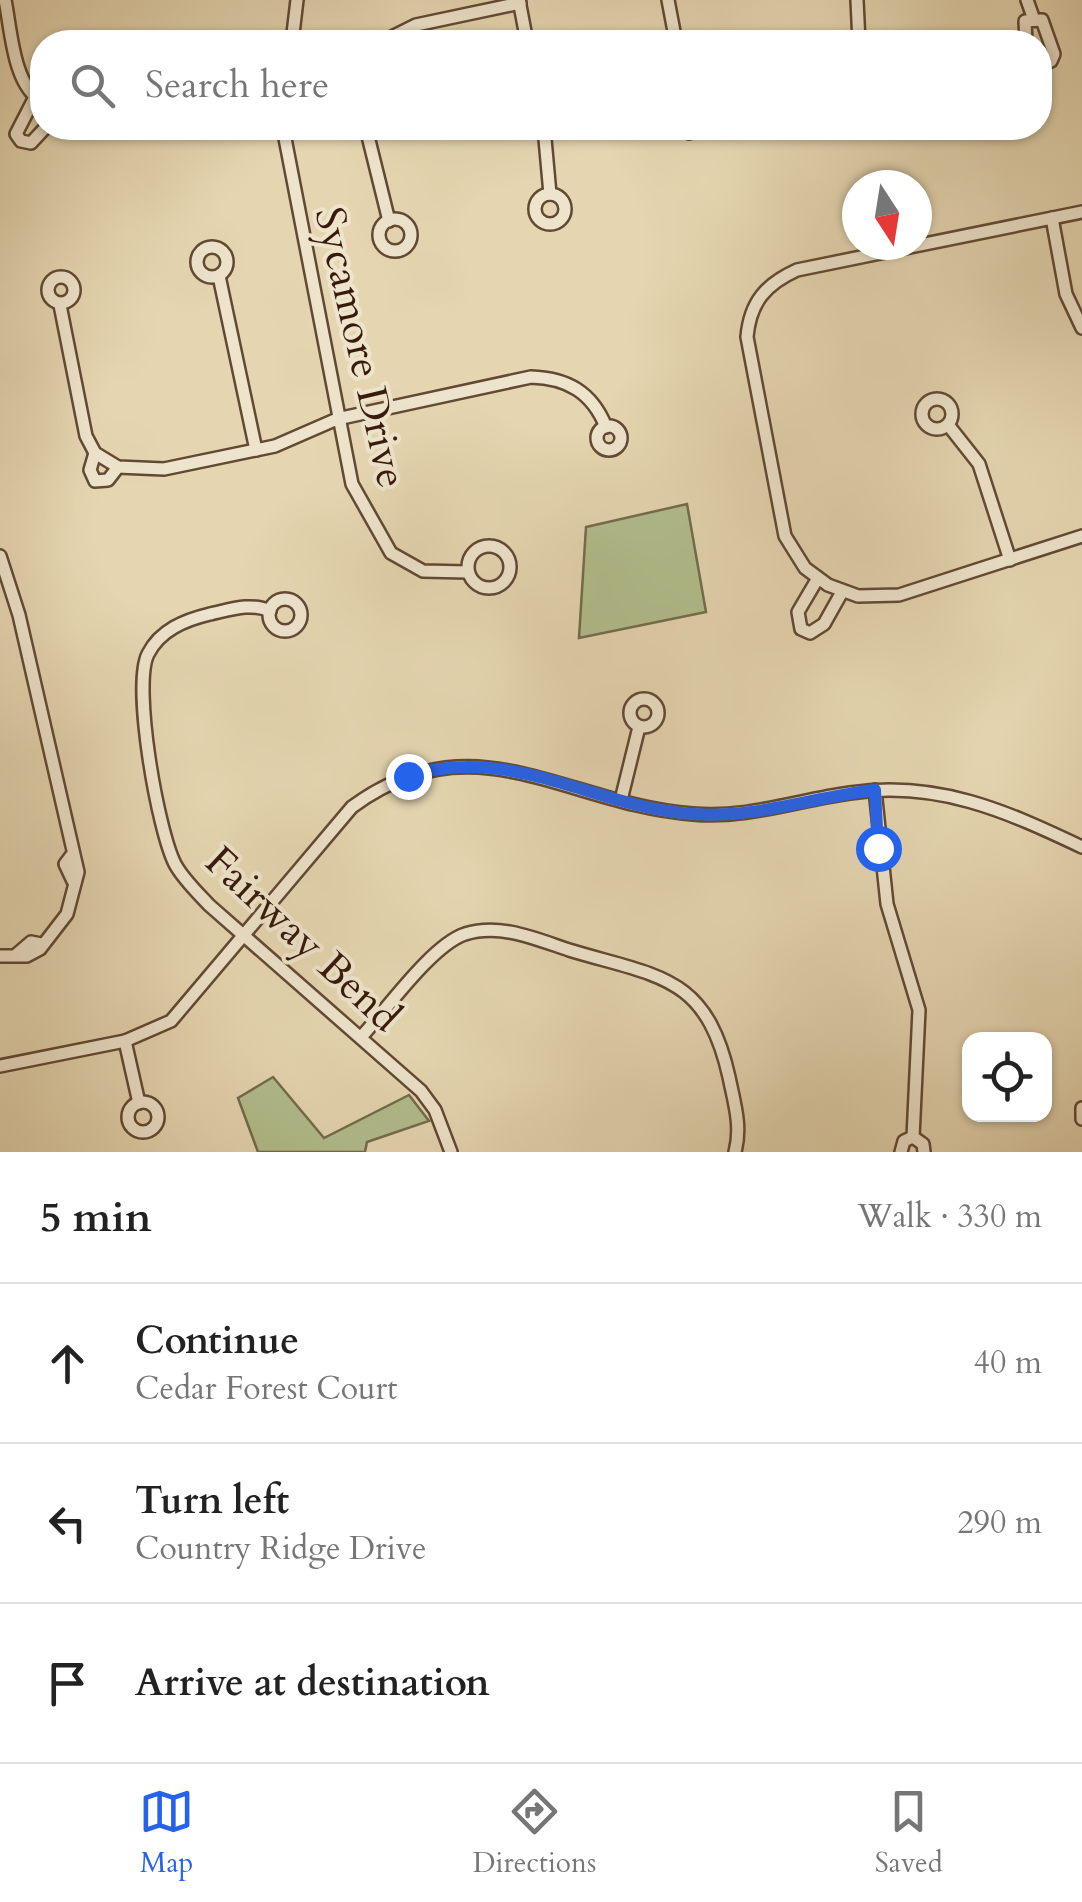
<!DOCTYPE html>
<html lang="en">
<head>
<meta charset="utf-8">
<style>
	body { margin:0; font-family:Cardo,serif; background:#f2f2f2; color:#222 }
	.controls { position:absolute; right:30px; bottom:30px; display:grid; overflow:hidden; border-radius:20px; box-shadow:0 2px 8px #0004 }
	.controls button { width:90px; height:90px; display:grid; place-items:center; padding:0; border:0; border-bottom:2px solid #e0e0e0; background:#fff; color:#222; font:50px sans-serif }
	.compass { position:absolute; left:842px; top:170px; width:90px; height:90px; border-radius:50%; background:#fff; box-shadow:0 2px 8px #0004; rotate:168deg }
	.stop { position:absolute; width:30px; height:30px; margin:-22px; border:8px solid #2563eb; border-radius:50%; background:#fff }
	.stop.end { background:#2563eb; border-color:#fff; box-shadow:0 2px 10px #0008 }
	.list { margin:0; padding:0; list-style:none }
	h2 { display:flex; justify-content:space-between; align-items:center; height:130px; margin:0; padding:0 40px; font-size:42px }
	h2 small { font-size:32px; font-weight:400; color:#767676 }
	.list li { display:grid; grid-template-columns:65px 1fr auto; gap:30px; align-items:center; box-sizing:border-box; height:160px; padding:0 40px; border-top:2px solid #e0e0e0 }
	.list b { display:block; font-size:38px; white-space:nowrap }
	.list p { margin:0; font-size:32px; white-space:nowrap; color:#767676 }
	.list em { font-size:32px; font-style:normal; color:#767676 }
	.icon { flex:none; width:55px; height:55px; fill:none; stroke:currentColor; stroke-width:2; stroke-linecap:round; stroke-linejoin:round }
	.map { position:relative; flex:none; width:1082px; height:1152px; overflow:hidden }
	.search { position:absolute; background:#fff; box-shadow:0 2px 8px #0004; left:30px; right:30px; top:30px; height:110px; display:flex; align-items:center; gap:25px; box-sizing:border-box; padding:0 35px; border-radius:40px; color:#767676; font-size:38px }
	.sheet { height:610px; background:#fff }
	nav { display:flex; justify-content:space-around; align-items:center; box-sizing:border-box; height:140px; border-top:2px solid #e0e0e0; background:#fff; font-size:28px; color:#767676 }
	nav a { display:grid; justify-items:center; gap:5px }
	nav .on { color:#2563eb }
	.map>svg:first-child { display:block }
</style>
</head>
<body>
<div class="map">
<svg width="1082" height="1152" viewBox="0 0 1082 1152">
	<rect width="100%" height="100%" fill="#e5d6b1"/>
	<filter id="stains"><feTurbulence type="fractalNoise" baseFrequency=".002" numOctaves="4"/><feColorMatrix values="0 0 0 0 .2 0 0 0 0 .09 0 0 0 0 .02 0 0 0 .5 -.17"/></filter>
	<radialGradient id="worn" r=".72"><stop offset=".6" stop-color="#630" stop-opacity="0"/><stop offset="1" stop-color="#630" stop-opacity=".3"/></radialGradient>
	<g fill="#b2be8d" stroke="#746c4c" stroke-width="2.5">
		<path d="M687 504 706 612 579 638 586 527Z"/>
		<path d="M273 1077 324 1138 409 1095 429 1121 367 1142 365 1152H258L238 1098Z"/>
	</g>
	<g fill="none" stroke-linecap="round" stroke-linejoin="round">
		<g stroke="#624934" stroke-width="16">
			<g id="minor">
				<path d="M5 0C11 29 13 86 42 101"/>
				<path d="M519 0 527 42"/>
				<path d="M668 0 676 42"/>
				<path d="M857 0 859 42"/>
				<path d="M1027 0 1033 17"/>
				<path d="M292 42 297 0"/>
				<path d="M382 42 416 25 520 3"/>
				<path d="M1026 42 1025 21 1042 20 1054 54 1051 61 1040 66"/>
				<path d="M35 97 16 134 21 141 31 143 45 128"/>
				<path d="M283 128 352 484 391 553 423 571 467 572"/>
				<path d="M366 128 389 221"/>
				<path d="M544 128 550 194"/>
				<path d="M681 128 689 133 704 128"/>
				<circle cx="550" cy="209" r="15"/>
				<path d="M1082 212 797 270C766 284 750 302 747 337L785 536 805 568 828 585 858 596 899 595 1082 536"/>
				<path d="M1052 218 1066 294 1082 328"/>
				<circle cx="395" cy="235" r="16"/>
				<circle cx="212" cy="262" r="15"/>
				<path d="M219 276 256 450"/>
				<circle cx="61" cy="290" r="13"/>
				<path d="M60 305 86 436 95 453 118 467 164 469 275 446 337 419 531 377C567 378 592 392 606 427"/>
				<circle cx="937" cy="414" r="15"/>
				<path d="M949 426 979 464 1010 560"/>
				<circle cx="609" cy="438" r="12"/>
				<path d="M95 453 90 470 95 481 108 480 118 467"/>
				<circle cx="489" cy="567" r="21"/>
				<path d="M0 556 19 615 78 872 67 914 40 949 27 956H0"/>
				<path d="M818 578 798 612 801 629 810 633 824 624 842 592"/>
				<circle cx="285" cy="615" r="16"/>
				<path d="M270 611C251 602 229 610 210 614 185 620 160 630 148 654 132 686 158 831 175 864 183 879 197 892 209 905L421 1091 435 1110 451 1152"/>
				<circle cx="644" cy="713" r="14"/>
				<path d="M875 790 887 904 919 1010 913 1137"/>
				<path d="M621 800 639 727"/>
				<path d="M71 856 65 864 73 881"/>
				<path d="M17 954 31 942 41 944"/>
				<path d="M362 1036C387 1009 432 945 465 934 501 923 536 939 569 950 658 977 706 974 729 1077 734 1102 742 1126 735 1152"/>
				<path d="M125 1041 139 1103"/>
				<path d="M0 1066 125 1041 171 1021 352 807C474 717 567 805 693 814 746 819 798 800 850 793 937 780 1006 811 1082 847"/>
				<circle cx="143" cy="1117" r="15"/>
				<path d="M1082 1108V1119"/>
				<path d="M901 1152 904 1141 913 1137 923 1144 924 1152"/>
			</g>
		</g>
		<use href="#minor" stroke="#eee4cc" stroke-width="11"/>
	</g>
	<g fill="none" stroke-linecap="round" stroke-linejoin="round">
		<path stroke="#2563eb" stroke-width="12" d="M408 776C514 744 591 807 693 814 754 819 814 797 875 790L878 848"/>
	</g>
	<g text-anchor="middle" stroke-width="8" stroke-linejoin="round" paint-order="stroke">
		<g font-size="42" fill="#371a0b" stroke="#eee4cc">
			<text transform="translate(362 347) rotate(77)" y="15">Sycamore Drive</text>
			<text transform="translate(304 938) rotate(43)" y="15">Fairway Bend</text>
		</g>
	</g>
	<rect width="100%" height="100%" filter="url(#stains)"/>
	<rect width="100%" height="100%" fill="url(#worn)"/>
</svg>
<div class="controls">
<button><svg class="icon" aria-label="locate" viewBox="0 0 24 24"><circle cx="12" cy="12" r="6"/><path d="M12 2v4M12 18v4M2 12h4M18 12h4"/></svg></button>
</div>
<svg class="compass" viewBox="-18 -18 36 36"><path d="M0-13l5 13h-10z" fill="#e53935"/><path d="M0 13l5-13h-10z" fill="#767676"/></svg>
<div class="stop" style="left:878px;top:848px"></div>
<div class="stop end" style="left:408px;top:776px"></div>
<div class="search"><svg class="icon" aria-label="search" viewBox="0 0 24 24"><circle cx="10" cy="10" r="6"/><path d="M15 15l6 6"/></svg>Search here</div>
</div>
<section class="sheet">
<h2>5 min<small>Walk · 330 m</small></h2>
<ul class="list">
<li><svg class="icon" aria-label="ahead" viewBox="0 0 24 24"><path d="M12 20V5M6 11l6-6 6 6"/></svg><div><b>Continue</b><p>Cedar Forest Court</p></div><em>40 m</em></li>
<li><svg class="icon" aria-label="left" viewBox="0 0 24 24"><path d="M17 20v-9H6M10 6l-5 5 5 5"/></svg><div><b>Turn left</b><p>Country Ridge Drive</p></div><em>290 m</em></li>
<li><svg class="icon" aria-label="arrive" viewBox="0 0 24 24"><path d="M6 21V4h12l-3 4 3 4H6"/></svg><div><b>Arrive at destination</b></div></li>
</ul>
</section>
<nav>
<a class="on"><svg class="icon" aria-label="map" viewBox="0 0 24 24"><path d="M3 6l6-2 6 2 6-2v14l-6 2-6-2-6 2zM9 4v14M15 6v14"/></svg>Map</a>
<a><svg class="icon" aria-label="directions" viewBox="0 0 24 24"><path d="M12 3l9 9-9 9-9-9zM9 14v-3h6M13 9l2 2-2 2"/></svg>Directions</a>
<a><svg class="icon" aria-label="saved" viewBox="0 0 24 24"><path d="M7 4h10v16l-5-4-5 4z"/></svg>Saved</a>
</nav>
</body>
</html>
